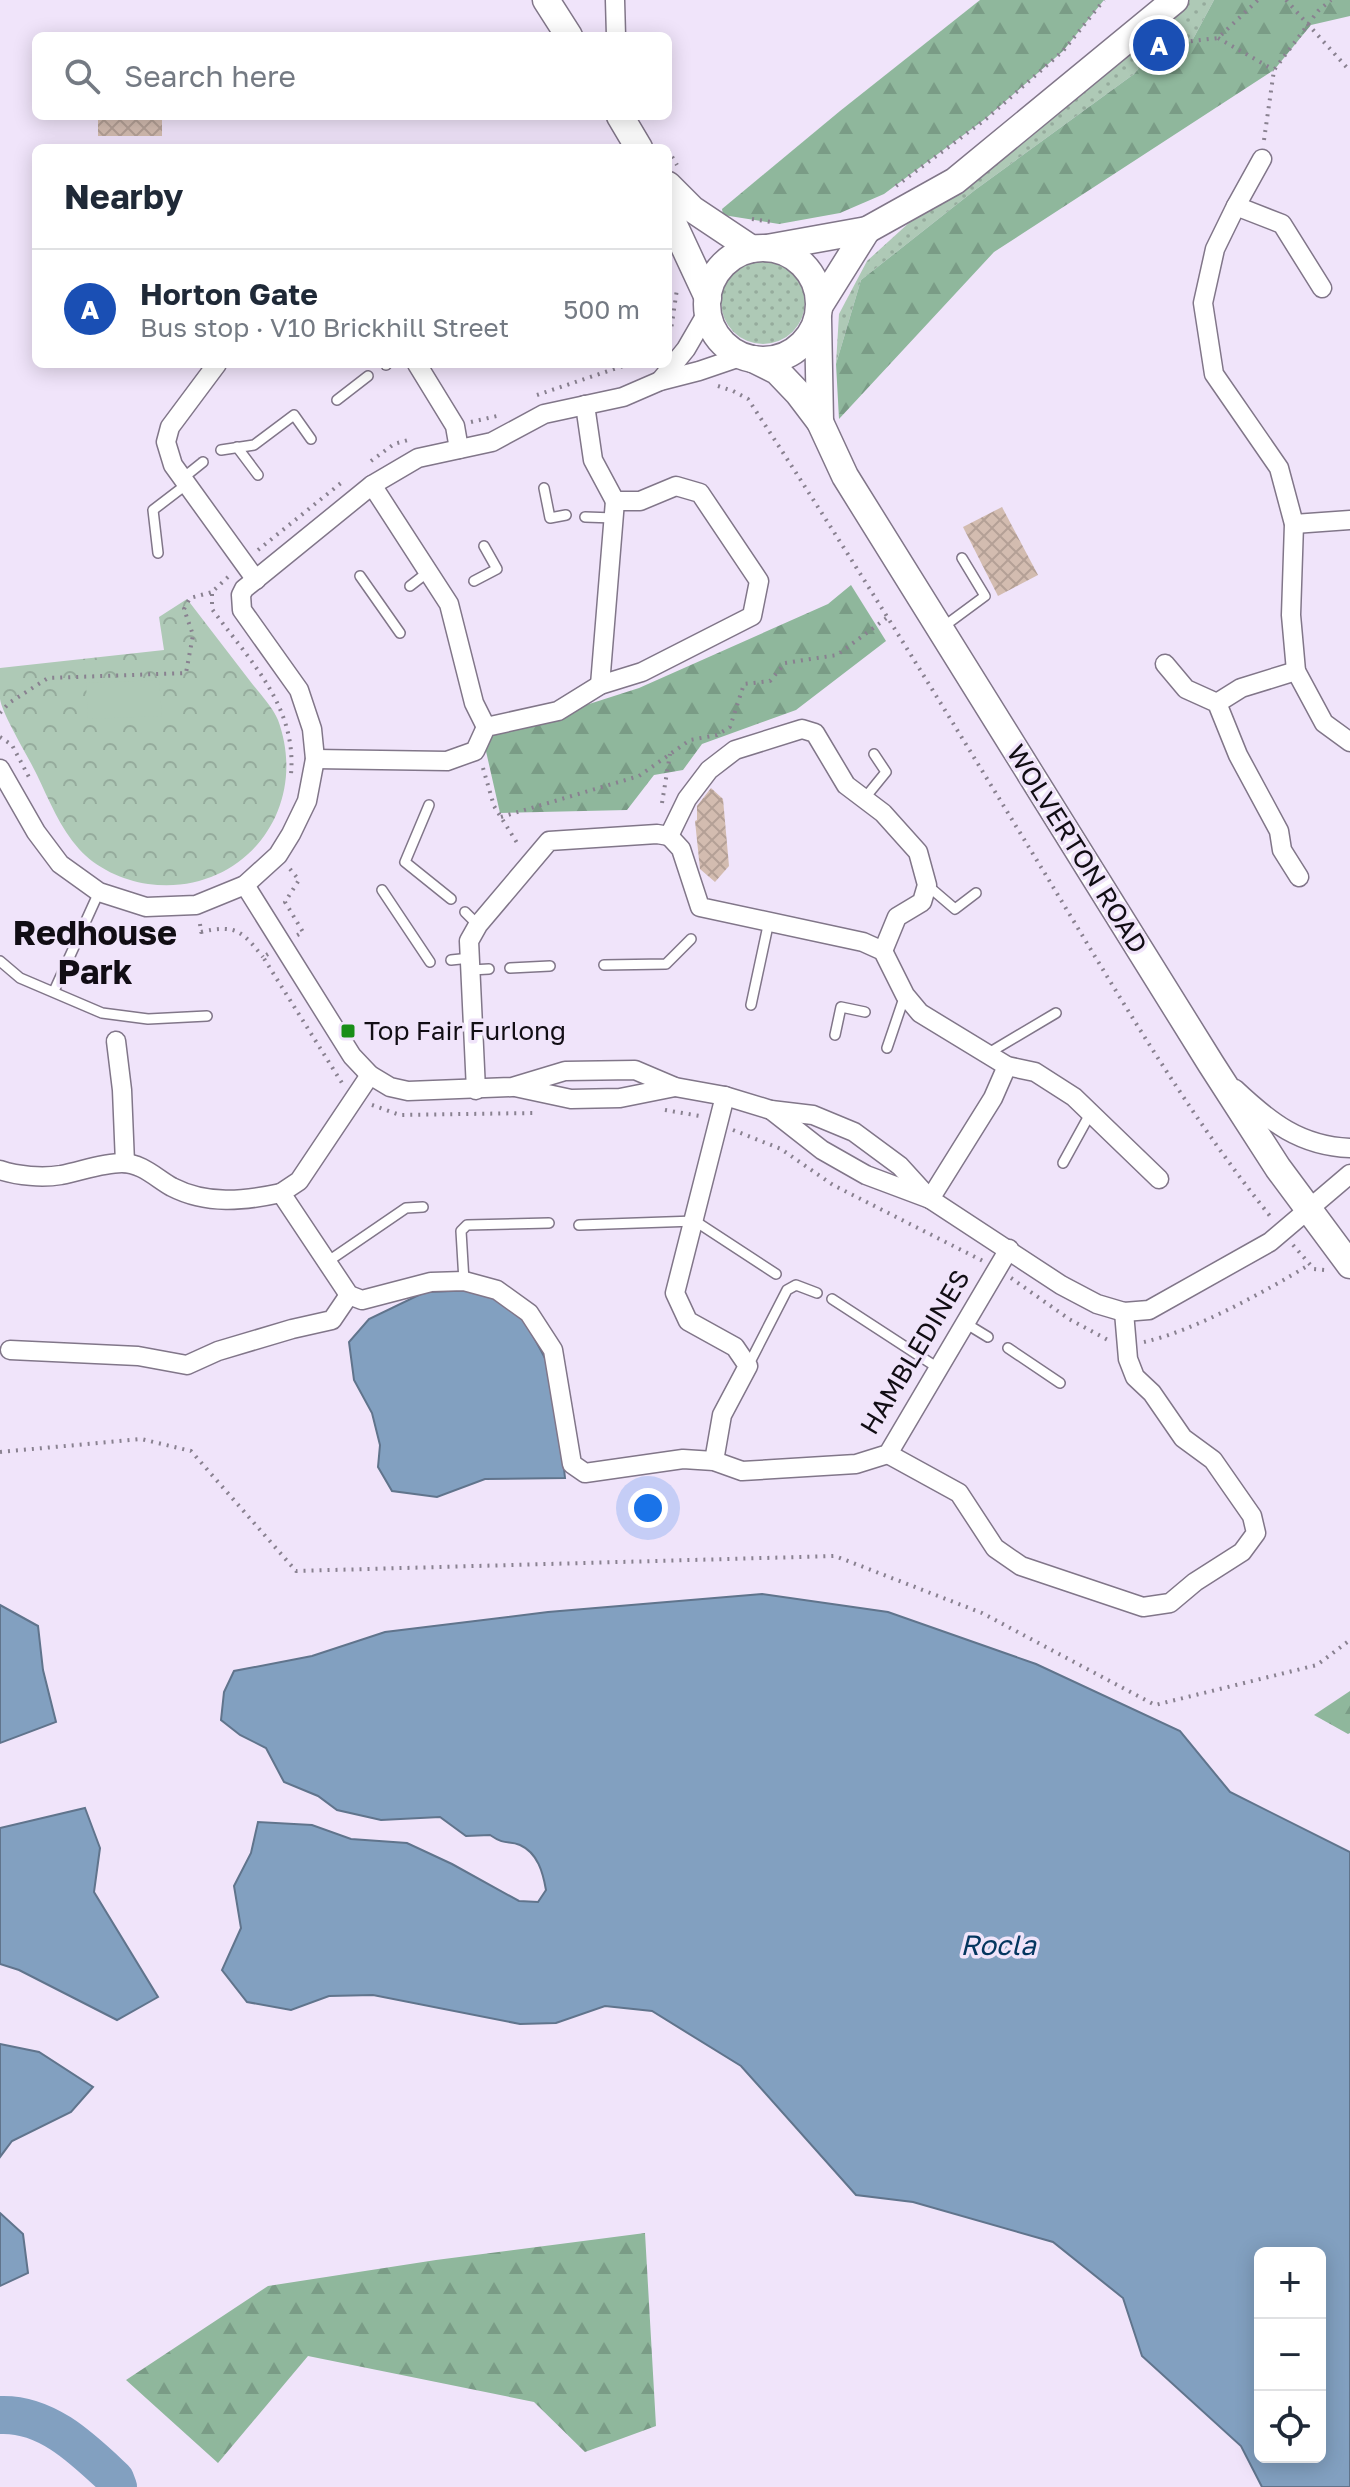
<!DOCTYPE html>
<html lang="en">
<head>
<meta charset="utf-8">
<style>
	body { margin:0; font-family:"Golos Text",sans-serif; background:#f6f6f7; color:#1f2937 }
	.controls { position:absolute; right:24px; bottom:24px; display:grid; overflow:hidden; border-radius:12px; box-shadow:0 4px 20px #0003 }
	.controls button { width:72px; height:72px; display:grid; place-items:center; padding:0; border:0; border-bottom:2px solid #e0e1e3; background:#fff; color:#1f2937; font:40px sans-serif }
	.you { position:absolute; left:648px; top:1508px; width:28px; height:28px; margin:-20px; border:6px solid #fff; border-radius:50%; background:#1a73e8; box-shadow:0 0 0 12px #1a73e833 }
	.badge { display:grid; place-items:center; width:52px; height:52px; border-radius:50%; background:#198e18; color:#fff; font-size:26px; font-weight:700 }
	.pin { position:absolute; translate:-50% -50%; border:4px solid #fff; box-shadow:0 2px 8px #0006 }
	.list { margin:0; padding:0; list-style:none }
	h2 { display:flex; justify-content:space-between; align-items:center; height:104px; margin:0; padding:0 32px; font-size:34px }
	h2 small { font-size:26px; font-weight:400; color:#747a83 }
	.list li { display:grid; grid-template-columns:52px 1fr auto; gap:24px; align-items:center; box-sizing:border-box; height:120px; padding:0 32px; border-top:2px solid #e0e1e3 }
	.list b { display:block; font-size:30px; white-space:nowrap }
	.list p { margin:0; font-size:26px; white-space:nowrap; color:#747a83 }
	.list em { font-size:26px; font-style:normal; color:#747a83 }
	.icon { flex:none; width:44px; height:44px; fill:none; stroke:currentColor; stroke-width:2; stroke-linecap:round; stroke-linejoin:round }
	.map { position:relative; flex:none; width:1350px; height:2487px; overflow:hidden }
	.search { position:absolute; background:#fff; box-shadow:0 4px 20px #0003; left:32px; top:32px; width:640px; height:88px; display:flex; align-items:center; gap:20px; box-sizing:border-box; padding:0 28px; border-radius:12px; color:#747a83; font-size:30px }
	.panel { position:absolute; background:#fff; box-shadow:0 4px 20px #0003; left:32px; top:144px; width:640px; height:224px; border-radius:12px }
	.map>svg:first-child { display:block }
</style>
</head>
<body>
<div class="map">
<svg width="1350" height="2487" viewBox="0 0 1350 2487">
	<defs>
		<pattern id="grass-dots" width="8" height="8" patternUnits="userSpaceOnUse" patternTransform="scale(2)"><rect width="8" height="8" fill="#aec9b6"/><path d="M2 2h.1M6 6h.1" fill="none" stroke="#95ab9c" stroke-width="1.8" stroke-linecap="round"/></pattern>
		<pattern id="forest-firs" width="22" height="20" patternUnits="userSpaceOnUse" patternTransform="scale(2)"><rect width="22" height="20" fill="#8fb79c"/><path d="M5 1l3.5 6h-7zM16 11l3.5 6h-7z" fill="#7a9c86"/></pattern>
		<pattern id="park-crowns" width="20" height="18" patternUnits="userSpaceOnUse" patternTransform="scale(2)"><rect width="20" height="18" fill="#aec9b6"/><path d="M2 6a3 3 0 1 1 6 0M12 15a3 3 0 1 1 6 0" fill="none" stroke="#95ab9c"/></pattern>
		<pattern id="building-cross-hatch" width="8" height="8" patternUnits="userSpaceOnUse" patternTransform="scale(2)"><rect width="8" height="8" fill="#d3bcb0"/><path d="M0 0l8 8M0 8l8-8" fill="none" stroke="#b4a096"/></pattern>
	</defs>
	<rect width="100%" height="100%" fill="#f0e4fa"/>
	<g fill="url(#grass-dots)">
		<path d="M1175 0H1214L1192 41 1159 45 1134 74 975 190 861 280 836 364 839 314 867 261 955 181Z"/>
		<circle cx="763" cy="302" r="42"/>
	</g>
	<g fill="url(#forest-firs)">
		<path d="M980 0H1104L1063 51 985 119 884 194 840 213 779 224 723 215 722 209 840 111Z"/>
		<path d="M1214 0H1350V16L1311 25 1274 70 994 252 839 419 836 364 861 280 975 190 1134 74 1159 45 1192 41Z"/>
		<path d="M851 585 886 641 796 710 702 744 683 770 654 775 627 810 500 813 483 738 639 688 828 604Z"/>
		<path d="M1350 1691V1733L1348 1734 1314 1715Z"/>
		<path d="M645 2233 656 2426 585 2452 534 2402 308 2356 218 2463 126 2380 268 2286 436 2260Z"/>
	</g>
	<path fill="url(#park-crowns)" d="M187 599C208 626 229 654 250 681 259 693 272 706 278 720 311 810 242 897 148 884 122 880 96 868 79 849 60 828 49 800 37 775 29 758 2 714 0 699 0 689 0 678 0 668L164 650 159 617Z"/>
	<path fill="#aec9b6" d="M159 680 162 716 88 719 86 683Z"/>
	<g fill="#82a0c0" stroke="#60748c" stroke-width="2" fill-rule="evenodd">
		<path d="M482 1290 522 1315 554 1375 565 1478 485 1479 437 1497 392 1491 378 1467 380 1445 372 1413 354 1380 349 1342 369 1319 425 1292Z"/>
		<path d="M762 1594 888 1612 1036 1664 1180 1731 1230 1792 1350 1852V2487H1262L1241 2446 1142 2356 1123 2298 1053 2242 913 2202 856 2195 741 2066 652 2011 605 2006 556 2023 520 2024 373 1995 329 1996 291 2010 247 2002 222 1970 241 1928 234 1886 251 1853 258 1822 312 1825 351 1839 407 1843 452 1864 519 1901 538 1902 546 1890C543 1873 538 1853 520 1845 508 1840 506 1846 490 1835L466 1836 440 1817 381 1820 337 1810 318 1796 284 1782 266 1748 240 1735 221 1720 224 1692 234 1671 312 1656 385 1632 548 1612ZM1320 2253V2457H1260V2253Z"/>
		<path d="M0 1605 38 1626 43 1670 56 1722 0 1743Z"/>
		<path d="M85 1808 100 1848 94 1892 158 1997 117 2020 19 1970 0 1964V1828Z"/>
		<path d="M0 2044 39 2052 93 2087 71 2112 12 2141 0 2157Z"/>
		<path d="M0 2213 23 2234 28 2273 0 2286Z"/>
	</g>
	<g fill="none" stroke-linecap="round" stroke-linejoin="round">
		<path stroke="#82a0c0" stroke-width="38" d="M0 2415C47 2413 83 2449 115 2479L118 2487"/>
	</g>
	<g fill="url(#building-cross-hatch)">
		<rect x="98" y="116" width="64" height="20"/>
		<path d="M1002 507 1038 575 998 596 963 527Z"/>
		<path d="M711 788 723 799 729 866 715 882 700 869 695 821 697 820V806Z"/>
	</g>
	<g fill="none" stroke-linecap="round" stroke-linejoin="round">
		<g stroke="#817689" stroke-width="12">
			<g id="lane">
				<path d="M386 365 387 364"/>
				<path d="M337 400 368 376"/>
				<path d="M237 447 258 475"/>
				<path d="M221 450 254 445 294 415 311 439"/>
				<path d="M183 478 203 462"/>
				<path d="M544 488 550 518 566 515"/>
				<path d="M585 517 614 518"/>
				<path d="M158 553 153 510 187 484"/>
				<path d="M360 576 400 633"/>
				<path d="M474 581 497 569 484 546"/>
				<path d="M410 586 428 572"/>
				<path d="M943 627 985 596 962 558"/>
				<path d="M864 799 886 772 874 754"/>
				<path d="M429 805 405 862 451 899"/>
				<path d="M927 885 955 909 976 893"/>
				<path d="M382 890 430 962"/>
				<path d="M465 912 478 925"/>
				<path d="M451 960 470 958"/>
				<path d="M0 961 20 978 102 1013 148 1019 207 1016"/>
				<path d="M604 965 666 964 691 939"/>
				<path d="M510 968 550 966"/>
				<path d="M471 970 489 969"/>
				<path d="M54 991 99 892"/>
				<path d="M751 1005 769 921"/>
				<path d="M835 1035 841 1007 865 1012"/>
				<path d="M887 1048 905 995"/>
				<path d="M987 1054 1056 1013"/>
				<path d="M1063 1163 1090 1114"/>
				<path d="M579 1225 695 1221 776 1274"/>
				<path d="M327 1262 406 1208 423 1207"/>
				<path d="M464 1281 461 1231 467 1225 549 1223"/>
				<path d="M832 1299 938 1368"/>
				<path d="M965 1323 988 1337"/>
				<path d="M1008 1348 1060 1383"/>
				<path d="M748 1366 787 1290 796 1285 817 1293"/>
			</g>
		</g>
		<g stroke="#817689" stroke-width="21">
			<g id="street">
				<path d="M615 0 616 36"/>
				<path d="M1236 206 1262 159"/>
				<path d="M1322 288 1282 224 1236 206 1215 249 1203 303 1214 374 1279 468 1294 524 1291 615 1296 671 1324 723 1350 742"/>
				<path d="M217 364 170 427 166 442 173 465 256 580"/>
				<path d="M417 364 455 426 459 449"/>
				<path d="M660 381 686 349 708 311"/>
				<path d="M372 485 449 604 474 703 486 727"/>
				<path d="M1294 524 1350 520"/>
				<path d="M1165 664 1186 689 1217 703 1238 755 1279 831 1282 850 1299 877"/>
				<path d="M600 685 615 501"/>
				<path d="M1217 703 1241 688 1296 671"/>
				<path d="M315 759 447 761 475 751 486 727 558 711 600 685 642 672 752 616 759 581 700 493 676 486 640 501H615L593 460 585 405"/>
				<path d="M0 769 36 832 60 864 99 892 146 907 196 905 245 885 278 855 291 834 307 801 315 759 312 729 299 690 242 610 241 595 244 589 372 485 418 458 492 442 544 414 623 397 660 381 699 371 743 356"/>
				<path d="M669 836 681 849 700 907 863 942 883 951 905 995 920 1013 1007 1066 1035 1072 1074 1097 1159 1179"/>
				<path d="M669 836 687 799 709 770 735 750 802 729 815 733 846 785 883 813 918 852 927 885 922 902 897 917 883 951"/>
				<path d="M245 885 352 1056 370 1075 390 1087 408 1091 512 1087 565 1071 635 1070 675 1087 725 1096 771 1110 813 1115 854 1132 900 1166 930 1199"/>
				<path d="M116 1041 122 1090 125 1163"/>
				<path d="M370 1075 299 1181 281 1193 349 1295 362 1300 431 1282 464 1281 497 1290 529 1313 553 1350 572 1464 585 1473 683 1459 714 1461 742 1471 856 1464 888 1454 1009 1249"/>
				<path d="M515 1087 571 1099 620 1098 675 1087"/>
				<path d="M1235 1089C1270 1122 1300 1146 1350 1148"/>
				<path d="M476 1090 469 941 478 925 549 841 657 834 669 836"/>
				<path d="M771 1110 822 1150 866 1175 930 1199 1061 1285 1097 1304 1124 1312 1149 1310 1270 1242 1350 1174"/>
				<path d="M0 1170C18 1176 42 1178 61 1175 82 1171 102 1163 122 1163 142 1163 156 1178 172 1187 207 1205 244 1201 281 1193"/>
				<path d="M930 1199 993 1098 1007 1066"/>
				<path d="M10 1350 138 1356 187 1365 218 1351 292 1329 332 1320 349 1295"/>
				<path d="M888 1454 959 1493 995 1548 1021 1566 1143 1607 1170 1603 1195 1582 1242 1552 1256 1533 1252 1516 1213 1460 1183 1438 1152 1393 1135 1377 1128 1359 1124 1312"/>
				<path d="M714 1461 722 1415 748 1366 735 1347 688 1321 675 1293 725 1096"/>
			</g>
		</g>
		<g stroke="#817689" stroke-width="29">
			<g id="secondary">
				<path d="M546 0 569 36"/>
				<path d="M620 116 639 148"/>
				<path d="M668 185 692 209 752 249"/>
				<path d="M668 212 708 298"/>
				<path d="M767 248 867 230 955 181 1175 0"/>
				<circle cx="763" cy="304" r="56"/>
				<path d="M820 305 867 230"/>
				<path d="M818 319 820 422"/>
				<path d="M753 359 777 371 798 393 820 422 845 476 1211 1064 1278 1168 1350 1265"/>
			</g>
		</g>
		<g stroke="#898190" stroke-width="4" stroke-dasharray="2 6" stroke-linecap="butt">
			<path d="M1286 0 1350 71"/>
			<path d="M1218 38 1274 70"/>
			<path d="M1159 45 1218 38 1258 0"/>
			<path d="M1264 140 1274 70 1318 11 1331 0"/>
			<path d="M668 150 677 165"/>
			<path d="M896 186 986 119 1063 51 1104 0"/>
			<path d="M752 219 771 222"/>
			<path d="M668 333 671 330 677 289"/>
			<path d="M718 386 733 391 748 399C850 554 947 713 1044 872 1115 989 1184 1109 1270 1216"/>
			<path d="M537 395 629 364"/>
			<path d="M471 422 497 416"/>
			<path d="M371 461 394 444 408 440"/>
			<path d="M258 550 341 483"/>
			<path d="M228 577 212 592V609C249 660 297 706 291 774"/>
			<path d="M0 713 9 703 48 678 186 673 193 635 184 609 190 598 212 592"/>
			<path d="M0 737 12 745 30 779"/>
			<path d="M483 768 494 806 519 846"/>
			<path d="M662 803 670 754"/>
			<path d="M501 817 639 776 690 740 717 735 730 727 744 684 770 681 785 663 837 655 888 617"/>
			<path d="M290 869 299 880 285 902 303 932 296 936"/>
			<path d="M200 924 201 932C236 924 242 931 263 957"/>
			<path d="M268 954 263 957 342 1083"/>
			<path d="M372 1105 400 1115 533 1113"/>
			<path d="M665 1110 700 1116"/>
			<path d="M733 1130 781 1149 833 1185 983 1261"/>
			<path d="M1293 1245 1314 1269 1325 1270"/>
			<path d="M1011 1278 1069 1319 1108 1340"/>
			<path d="M1144 1342C1194 1331 1264 1292 1309 1265"/>
			<path d="M0 1452 141 1439 191 1451 296 1571 835 1556 982 1613 1155 1705 1317 1665 1350 1640"/>
		</g>
		<use href="#lane" stroke="#fff" stroke-width="9"/>
		<use href="#street" stroke="#fff" stroke-width="18"/>
		<use href="#secondary" stroke="#fff" stroke-width="26"/>
	</g>
	<rect fill="#198e18" stroke="#f0e4fa" stroke-width="3" x="340" y="1023" width="16" height="16" rx="4"/>
	<g text-anchor="middle" stroke-width="7" stroke-linejoin="round" paint-order="stroke">
		<g font-size="26" fill="#110d14" stroke="#f0e4fa">
			<text transform="translate(1077 849) rotate(58)" y="9">WOLVERTON ROAD</text>
			<text transform="translate(915 1352) rotate(-59)" y="9">HAMBLEDINES</text>
		</g>
		<g font-size="26" fill="#110d14" stroke="#f0e4fa" text-anchor="start">
			<text x="364" y="1040">Top Fair Furlong</text>
		</g>
		<g font-size="28" font-style="italic" fill="#04365f" stroke="#f0e4fa">
			<text x="998" y="1955">Rocla</text>
		</g>
		<g font-size="34" font-weight="bold" fill="#110d14" stroke="#f0e4fa">
			<text x="95" y="945">Redhouse<tspan x="95" dy="39">Park</tspan></text>
		</g>
	</g>
</svg>
<div class="controls">
<button>+</button>
<button>−</button>
<button><svg class="icon" aria-label="locate" viewBox="0 0 24 24"><circle cx="12" cy="12" r="6"/><path d="M12 2v4M12 18v4M2 12h4M18 12h4"/></svg></button>
</div>
<div class="you"></div>
<div class="pin badge" style="left:1159px;top:45px;background:#1a4fb4">A</div>
<div class="search"><svg class="icon" aria-label="search" viewBox="0 0 24 24"><circle cx="10" cy="10" r="6"/><path d="M15 15l6 6"/></svg>Search here</div>
<section class="panel">
<h2>Nearby<small></small></h2>
<ul class="list">
<li><span class="badge" style="background:#1a4fb4">A</span><div><b>Horton Gate</b><p>Bus stop · V10 Brickhill Street</p></div><em>500 m</em></li>
</ul>
</section>
</div>
</body>
</html>
